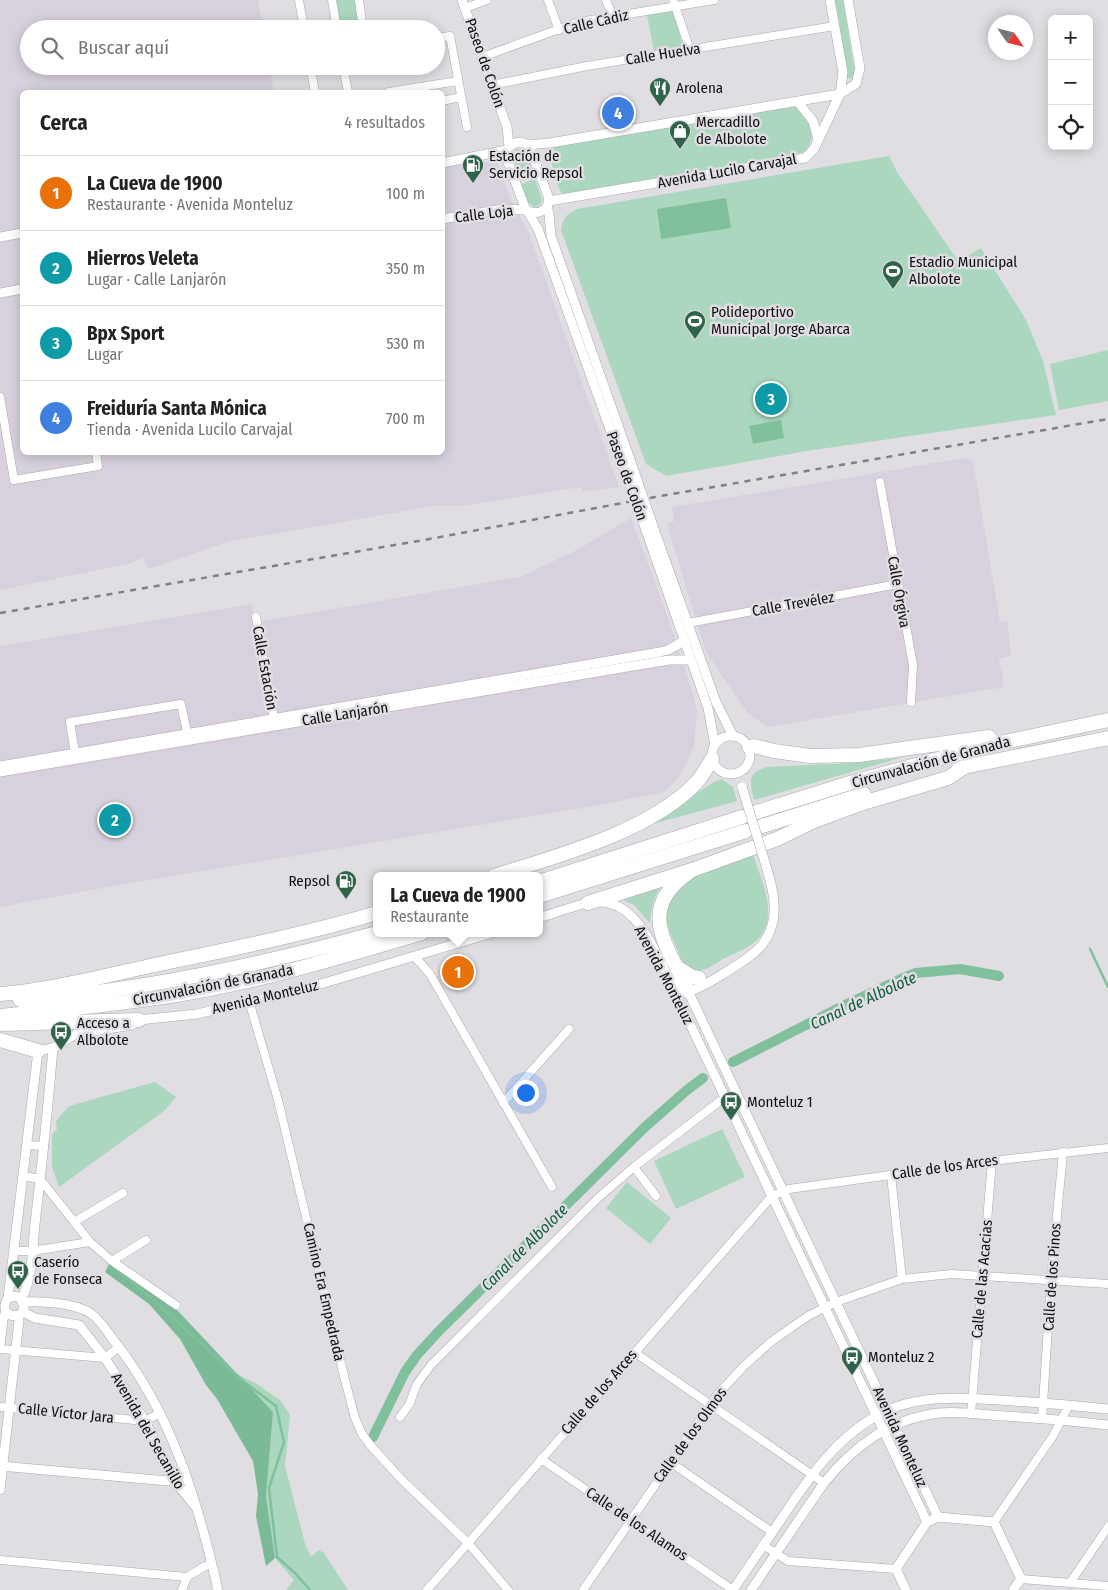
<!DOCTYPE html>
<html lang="es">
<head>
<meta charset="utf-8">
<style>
	body { margin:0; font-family:"Fira Sans Condensed",sans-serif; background:#f2f2f2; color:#222 }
	.controls { position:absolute; right:15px; top:15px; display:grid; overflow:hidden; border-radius:8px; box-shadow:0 2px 12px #0003 }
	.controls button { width:45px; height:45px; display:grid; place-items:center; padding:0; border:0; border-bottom:1px solid #e0e0e0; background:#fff; color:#222; font:25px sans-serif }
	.compass { position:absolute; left:988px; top:15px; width:45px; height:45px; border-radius:50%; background:#fff; box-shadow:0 2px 12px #0003; rotate:125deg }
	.you { position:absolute; left:525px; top:1092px; width:18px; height:18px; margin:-12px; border:4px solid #fff; border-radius:50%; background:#1a73e8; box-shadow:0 0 0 8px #1a73e833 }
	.badge { display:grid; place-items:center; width:32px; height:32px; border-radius:50%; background:#111827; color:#fff; font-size:16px; font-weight:700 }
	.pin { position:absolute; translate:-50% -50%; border:2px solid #fff; box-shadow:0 1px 5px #0006 }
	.popup { position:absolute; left:373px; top:872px; width:170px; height:65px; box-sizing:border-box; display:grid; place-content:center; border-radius:8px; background:#fff; filter:drop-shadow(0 1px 4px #0005); font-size:16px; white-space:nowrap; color:#767676 }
	.popup b { font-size:19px; color:#222 }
	.popup::after { content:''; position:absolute; left:50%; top:100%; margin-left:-10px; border:10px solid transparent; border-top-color:#fff }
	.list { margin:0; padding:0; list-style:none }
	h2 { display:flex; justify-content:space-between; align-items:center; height:65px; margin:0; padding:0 20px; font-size:21px }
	h2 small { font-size:16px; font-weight:400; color:#767676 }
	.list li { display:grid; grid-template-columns:32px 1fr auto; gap:15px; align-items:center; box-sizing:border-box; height:75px; padding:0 20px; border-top:1px solid #e0e0e0 }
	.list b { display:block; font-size:19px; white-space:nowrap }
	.list p { margin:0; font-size:16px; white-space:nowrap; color:#767676 }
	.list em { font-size:16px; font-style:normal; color:#767676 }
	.icon { flex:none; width:28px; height:28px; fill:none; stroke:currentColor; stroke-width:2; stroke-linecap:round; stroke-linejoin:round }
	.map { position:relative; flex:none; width:1108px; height:1590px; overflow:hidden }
	.search { position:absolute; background:#fff; box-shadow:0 2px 12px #0003; left:20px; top:20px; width:425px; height:55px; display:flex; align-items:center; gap:12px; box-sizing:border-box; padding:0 18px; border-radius:28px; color:#767676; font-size:19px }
	.panel { position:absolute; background:#fff; box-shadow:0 2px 12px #0003; left:20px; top:90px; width:425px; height:365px; border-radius:8px }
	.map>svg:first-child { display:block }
</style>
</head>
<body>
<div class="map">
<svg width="1108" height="1590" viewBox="0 0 1108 1590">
	<rect width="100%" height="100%" fill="#e0dde3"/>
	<g fill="#d8d0dc">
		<path d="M0 0H258L263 29H29V66H269L274 92H22V452H442L443 167 484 159 485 163 497 161 511 201 528 231 619 487 582 492 581 487 462 506H434L227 542 149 569 143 558 128 564 0 590Z"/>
		<path d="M964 458 973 462 1000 622 1007 621 1011 656 999 659 1004 687 767 727 747 712 706 652 667 524 674 521 672 507Z"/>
		<path d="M631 518 672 629 693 695 697 712 694 746 686 765 675 781 663 792 600 805 102 888 0 907V646L252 604 255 622 520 577 577 550Z"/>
	</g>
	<g fill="#aad7bd">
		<path d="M334 0H356L361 28 339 29Z"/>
		<path d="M834 0H843L855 75 852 79 846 77Z"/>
		<path d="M673 11 683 46 654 51 647 15Z"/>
		<path d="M796 105C811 120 818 133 805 152L758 163 564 196C552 180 549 164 555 145Z"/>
		<path d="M517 149 524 151 531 166 524 168 525 174 519 176 512 155Z"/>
		<path d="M889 156 897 172 958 261 981 248 1026 320 1043 361 1056 415 813 450 666 476 646 464 561 230C563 218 566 214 577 209Z"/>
		<path d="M535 179 542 200 540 205 534 207 528 202 521 184Z"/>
		<path d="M1108 350V401L1059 410 1050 364Z"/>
		<path d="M900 758 754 800C750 782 746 773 767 767L852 763Z"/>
		<path d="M722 779 733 787 737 801 645 826 716 781Z"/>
		<path d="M753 855C761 879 779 915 759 938 750 948 735 953 723 959 715 964 702 974 692 970 682 967 678 950 674 942 670 933 664 920 666 909 669 896 690 878 702 872 717 864 736 860 753 855Z"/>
		<path d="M661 886C653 898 651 908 650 923L634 905 623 900Z"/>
		<path d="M155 1082 176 1097 164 1111 59 1187 52 1167V1135L57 1129 56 1121 69 1106Z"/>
		<path d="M722 1129 745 1177 676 1209 654 1161Z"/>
		<path d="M627 1182 671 1218 650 1244 606 1208Z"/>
		<path d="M235 1373 257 1384 281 1401 290 1415 285 1466 305 1544 311 1557 319 1550 324 1553 348 1590H286L294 1580 275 1558 266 1497 273 1412Z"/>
	</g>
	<path fill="#7bba97" d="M109 1264 178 1311 273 1412 266 1497 275 1558 266 1566 256 1516 258 1494 253 1461 217 1399 206 1385 180 1339 149 1304 105 1272Z"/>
	<g fill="#81c09d">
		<path d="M726 198 731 228 661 239 657 209Z"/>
		<path d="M781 420 784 438 753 444 749 426Z"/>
	</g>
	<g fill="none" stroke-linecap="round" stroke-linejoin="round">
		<g stroke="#81c09d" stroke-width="2.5">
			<path d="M1090 949 1108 987"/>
			<path d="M111 1265 150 1297 243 1381 276 1406 284 1442 269 1488 277 1557 295 1573 310 1590"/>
		</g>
		<g stroke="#81c09d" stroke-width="10">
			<path d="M733 1062 845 1005 903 978 916 973 960 969 999 976"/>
			<path d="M373 1437 405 1372 417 1355 438 1332 645 1127 687 1090 703 1078"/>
		</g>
		<g stroke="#ada9af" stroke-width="9">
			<g id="minor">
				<path d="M299 0 304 29"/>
				<path d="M332 0 337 29"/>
				<path d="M359 0 363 29"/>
				<path d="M548 0 559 30"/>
				<path d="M606 0 613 17"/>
				<path d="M673 0 690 50"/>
				<path d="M465 8 487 0"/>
				<path d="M436 38 450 36 467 127"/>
				<path d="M482 57 579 22 714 0"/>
				<path d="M310 66 315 92"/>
				<path d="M343 66 348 92"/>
				<path d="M492 85 587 66 835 26"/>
				<path d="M389 92 458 81"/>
				<path d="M442 101 461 97"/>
				<path d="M0 397 14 480 98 466 96 452"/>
				<path d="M880 482 913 665 911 702"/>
				<path d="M256 617 274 719"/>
				<path d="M688 623 898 584"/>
				<path d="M75 753 70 722 181 704 187 732"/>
				<path d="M415 957 430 974 552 1187"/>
				<path d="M249 1001 278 1100 345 1380 355 1418 362 1434 371 1446 401 1479 468 1543 508 1590"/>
				<path d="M503 1103 569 1029"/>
				<path d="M27 1145 44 1146"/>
				<path d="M634 1167 656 1196"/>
				<path d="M891 1175 902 1279"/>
				<path d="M23 1176 40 1179 90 1242 112 1261 176 1305"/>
				<path d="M74 1222 123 1193"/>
				<path d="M14 1251H32L90 1242"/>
				<path d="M112 1261 146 1240"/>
				<path d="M0 1349 105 1358 119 1347"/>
				<path d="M634 1352 824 1483"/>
				<path d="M0 1407 145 1421 160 1413"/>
				<path d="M971 1414 992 1161"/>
				<path d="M400 1417 409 1405 417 1384 431 1365 598 1198 634 1167 720 1101 736 1092"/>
				<path d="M1042 1419 1051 1280 1063 1152"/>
				<path d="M541 1459 733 1590"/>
				<path d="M670 1462 772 1532"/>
				<path d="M994 1522 1053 1436 1069 1405"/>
				<path d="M763 1545 788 1561 896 1569"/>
				<path d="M0 1560 187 1577"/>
				<path d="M1021 1579 1108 1586"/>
				<path d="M1070 1583 1108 1527"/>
				<path d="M182 1590 187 1577 205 1566 212 1564"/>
				<path d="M427 1590 772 1196 789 1189 992 1161 1108 1148"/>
				<path d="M583 1590 717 1395 745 1365 772 1341 808 1316 836 1302 902 1279 952 1274 1108 1284"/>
			</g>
		</g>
		<g stroke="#ada9af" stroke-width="10">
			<g id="tertiary">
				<path d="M462 0 507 127 509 146"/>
				<path d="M798 102 813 121 818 139"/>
				<path d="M520 142 527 145 531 151 548 196C551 211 537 216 526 210L507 160C506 149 509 144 520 142Z"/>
				<path d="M527 145 550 143 840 94 856 84 860 68 848 0"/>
				<path d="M442 163 507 150"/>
				<path d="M549 201 805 158 814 149 840 94 843 72 830 0"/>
				<path d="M547 207 549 213 551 236 633 468"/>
				<path d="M528 212 538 229 625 471"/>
				<path d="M442 219 504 209 526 210"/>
				<path d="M0 237 22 233"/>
				<path d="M0 293 22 289"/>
				<path d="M654 529 716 702 733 736"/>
				<path d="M647 533 708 708 715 745"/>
				<circle cx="731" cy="755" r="19"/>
				<path d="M0 766 660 652 668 650 684 641"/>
				<path d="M0 772 669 660H691"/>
				<path d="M539 918C555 913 571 907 587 903 634 893 652 946 669 979L670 987 682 1007 927 1522"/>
				<path d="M669 979C674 984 681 991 688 991 699 991 748 959 757 950 762 946 768 937 770 931 780 907 770 879 763 856"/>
				<path d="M688 991 938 1517"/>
				<path d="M8 1298 16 1296 21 1299 24 1308 21 1314C8 1320 0 1309 8 1298L38 1051 53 1048 76 1034 132 1025 139 1020 197 1014 304 989 492 933"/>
				<path d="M21 1299C32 1284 33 1243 35 1224 42 1165 48 1107 53 1048"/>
				<path d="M23 1302C42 1301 75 1303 90 1313 100 1319 108 1333 115 1342 172 1414 198 1502 218 1590"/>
				<path d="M23 1312 35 1318 79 1325 105 1358 145 1421 173 1479 194 1505"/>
				<path d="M0 1345 3 1319 6 1312"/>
				<path d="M0 1466 168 1481 178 1476"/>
				<path d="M0 1490 19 1320 18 1316"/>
				<path d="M733 1590C749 1566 766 1542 782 1518 808 1479 834 1440 876 1416 917 1392 969 1398 1014 1401 1045 1403 1077 1406 1108 1409"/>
				<path d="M751 1590 824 1483C855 1445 890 1419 939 1413 961 1411 984 1415 1005 1416 1039 1418 1074 1421 1108 1425"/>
				<path d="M906 1590 896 1569 927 1522 938 1517 994 1522 1021 1579 1013 1590"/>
			</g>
		</g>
		<g stroke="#ada9af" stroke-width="15">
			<g id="motorway">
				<path d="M749 747 754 746 774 751 810 756 859 755 989 737"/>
				<path d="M959 768 1108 738"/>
				<path d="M757 812 853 782 986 746 1108 720"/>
				<path d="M762 826 864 794"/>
				<path d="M494 876C557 856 648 832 695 784 702 777 707 767 712 759"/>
				<path d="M539 882 742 817"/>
				<path d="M539 896 746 831"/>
				<path d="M588 903 695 869 777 839 814 821 866 802 948 778 966 766"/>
				<path d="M678 968 692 977 699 978"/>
				<path d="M688 991C668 946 635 910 688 873"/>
				<path d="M0 994C50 990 100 977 150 966 226 950 302 935 377 913"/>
				<path d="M20 1000C141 991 259 965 377 933"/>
				<path d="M0 1016C61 1010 122 1004 182 994 263 981 343 956 422 933"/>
				<path d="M1 1024 139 1020"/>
				<path d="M0 1040 38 1051"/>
			</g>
		</g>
		<use href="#minor" stroke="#fff" stroke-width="8"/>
		<use href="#tertiary" stroke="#fff" stroke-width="9"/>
		<use href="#motorway" stroke="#fff" stroke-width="14"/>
		<path stroke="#828084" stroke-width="2.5" stroke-dasharray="6 6" stroke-linecap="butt" d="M0 613 424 540 655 497 1108 419"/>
		<g stroke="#ada9af" stroke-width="10" stroke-linecap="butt">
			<g id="tertiary-bridge">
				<path d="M633 468 654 529"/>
				<path d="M625 471 647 533"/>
				<path d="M742 787 763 856"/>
			</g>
		</g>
		<use href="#tertiary-bridge" stroke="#fff" stroke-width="9"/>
	</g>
	<defs>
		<g id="restaurant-pin" transform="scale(1.125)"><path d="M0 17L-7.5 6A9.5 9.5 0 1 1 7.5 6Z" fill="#306449" stroke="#e0dde3"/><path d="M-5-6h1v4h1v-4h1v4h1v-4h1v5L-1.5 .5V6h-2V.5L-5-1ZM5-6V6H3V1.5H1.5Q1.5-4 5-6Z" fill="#fff"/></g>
		<g id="shop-pin" transform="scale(1.125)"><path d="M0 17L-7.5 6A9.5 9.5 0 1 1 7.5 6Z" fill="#306449" stroke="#e0dde3"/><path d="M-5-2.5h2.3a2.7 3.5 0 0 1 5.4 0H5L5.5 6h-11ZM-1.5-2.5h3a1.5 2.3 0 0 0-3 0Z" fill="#fff"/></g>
		<g id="fuel-pin" transform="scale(1.125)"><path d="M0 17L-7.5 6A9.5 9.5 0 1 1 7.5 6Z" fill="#306449" stroke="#e0dde3"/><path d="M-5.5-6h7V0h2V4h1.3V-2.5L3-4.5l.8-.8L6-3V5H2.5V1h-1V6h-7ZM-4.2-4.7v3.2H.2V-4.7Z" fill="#fff"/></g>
		<g id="stadium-pin" transform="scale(1.125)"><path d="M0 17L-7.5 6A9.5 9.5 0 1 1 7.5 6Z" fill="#306449" stroke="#e0dde3"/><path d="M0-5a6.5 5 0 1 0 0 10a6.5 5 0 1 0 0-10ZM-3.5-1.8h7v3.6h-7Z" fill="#fff"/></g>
		<g id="bus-pin" transform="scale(1.125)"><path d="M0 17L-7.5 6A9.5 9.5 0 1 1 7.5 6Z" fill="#306449" stroke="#e0dde3"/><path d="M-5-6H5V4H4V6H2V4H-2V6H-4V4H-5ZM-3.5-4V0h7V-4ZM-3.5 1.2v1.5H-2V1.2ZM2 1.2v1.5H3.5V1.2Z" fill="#fff"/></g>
	</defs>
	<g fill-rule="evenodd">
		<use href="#restaurant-pin" x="660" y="88"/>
		<use href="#shop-pin" x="680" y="131"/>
		<use href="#fuel-pin" x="473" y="165"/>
		<use href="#stadium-pin" x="893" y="271"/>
		<use href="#stadium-pin" x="695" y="321"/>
		<use href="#fuel-pin" x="346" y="881"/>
		<use href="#bus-pin" x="61" y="1032"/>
		<use href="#bus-pin" x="731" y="1102"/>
		<use href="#bus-pin" x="18" y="1271"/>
		<use href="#bus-pin" x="852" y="1357"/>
	</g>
	<g text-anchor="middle" stroke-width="5" stroke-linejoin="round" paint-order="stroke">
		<g font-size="15" fill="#110f11" stroke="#e0dde3">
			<text transform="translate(596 22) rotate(-13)" y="5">Calle Cádiz</text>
			<text transform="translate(663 54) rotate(-9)" y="5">Calle Huelva</text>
			<text transform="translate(485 63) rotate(71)" y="5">Paseo de Colón</text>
			<text transform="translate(727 171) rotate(-10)" y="5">Avenida Lucilo Carvajal</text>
			<text transform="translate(484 214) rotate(-7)" y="5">Calle Loja</text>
			<text transform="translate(627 476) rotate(70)" y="5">Paseo de Colón</text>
			<text transform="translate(899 592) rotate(80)" y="5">Calle Órgiva</text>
			<text transform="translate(793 604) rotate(-10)" y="5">Calle Trevélez</text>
			<text transform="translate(265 668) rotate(80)" y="5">Calle Estación</text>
			<text transform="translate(345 714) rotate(-9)" y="5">Calle Lanjarón</text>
			<text transform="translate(931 762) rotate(-15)" y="5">Circunvalación de Granada</text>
			<text transform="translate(664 975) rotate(62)" y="5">Avenida Monteluz</text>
			<text transform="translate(213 985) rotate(-11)" y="5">Circunvalación de Granada</text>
			<text transform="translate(265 997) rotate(-13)" y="5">Avenida Monteluz</text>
			<text transform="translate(945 1167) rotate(-8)" y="5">Calle de los Arces</text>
			<text transform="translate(1052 1277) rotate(-86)" y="5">Calle de los Pinos</text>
			<text transform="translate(982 1279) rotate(-85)" y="5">Calle de las Acacias</text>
			<text transform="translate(324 1292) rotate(77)" y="5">Camino Era Empedrada</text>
			<text transform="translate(599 1392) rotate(-49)" y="5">Calle de los Arces</text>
			<text transform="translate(66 1413) rotate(6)" y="5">Calle Víctor Jara</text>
			<text transform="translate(148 1431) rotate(60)" y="5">Avenida del Secanillo</text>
			<text transform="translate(690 1435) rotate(-54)" y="5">Calle de los Olmos</text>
			<text transform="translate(900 1437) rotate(65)" y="5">Avenida Monteluz</text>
			<text transform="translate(637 1524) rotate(34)" y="5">Calle de los Alamos</text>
		</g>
		<g font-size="15" fill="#110f11" stroke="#e0dde3" text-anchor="start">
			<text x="676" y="93">Arolena</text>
			<text x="696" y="127">Mercadillo<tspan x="696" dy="17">de Albolote</tspan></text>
			<text x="489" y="161">Estación de<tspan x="489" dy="17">Servicio Repsol</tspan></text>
			<text x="909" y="267">Estadio Municipal<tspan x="909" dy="17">Albolote</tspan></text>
			<text x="711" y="317">Polideportivo<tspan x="711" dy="17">Municipal Jorge Abarca</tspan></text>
			<text x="330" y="886" text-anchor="end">Repsol</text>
			<text x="77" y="1028">Acceso a<tspan x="77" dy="17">Albolote</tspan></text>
			<text x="747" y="1107">Monteluz 1</text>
			<text x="34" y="1267">Caserío<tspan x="34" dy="17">de Fonseca</tspan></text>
			<text x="868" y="1362">Monteluz 2</text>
		</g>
		<g font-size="16" font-style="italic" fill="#0e5b3b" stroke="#e0dde3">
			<text transform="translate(863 1000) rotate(-25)" y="6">Canal de Albolote</text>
			<text transform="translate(524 1247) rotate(-45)" y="6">Canal de Albolote</text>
		</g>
	</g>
</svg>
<div class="controls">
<button>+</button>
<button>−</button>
<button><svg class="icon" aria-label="locate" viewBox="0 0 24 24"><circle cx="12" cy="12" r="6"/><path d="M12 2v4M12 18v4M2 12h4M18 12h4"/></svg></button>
</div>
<svg class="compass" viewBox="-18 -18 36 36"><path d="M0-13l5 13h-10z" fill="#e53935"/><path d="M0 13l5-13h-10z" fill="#767676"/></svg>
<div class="you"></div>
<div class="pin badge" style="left:458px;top:972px;background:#e8710a">1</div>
<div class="popup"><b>La Cueva de 1900</b>Restaurante</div>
<div class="pin badge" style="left:115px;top:820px;background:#0f9aa8">2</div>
<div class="pin badge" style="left:771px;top:399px;background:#0f9aa8">3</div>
<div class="pin badge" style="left:618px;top:113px;background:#3f7fe0">4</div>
<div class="search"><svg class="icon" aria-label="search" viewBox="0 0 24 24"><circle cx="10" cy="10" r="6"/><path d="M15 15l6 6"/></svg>Buscar aquí</div>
<section class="panel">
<h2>Cerca<small>4 resultados</small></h2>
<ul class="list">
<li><span class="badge" style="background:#e8710a">1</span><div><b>La Cueva de 1900</b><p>Restaurante · Avenida Monteluz</p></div><em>100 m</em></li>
<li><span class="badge" style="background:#0f9aa8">2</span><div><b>Hierros Veleta</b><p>Lugar · Calle Lanjarón</p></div><em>350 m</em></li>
<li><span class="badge" style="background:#0f9aa8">3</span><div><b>Bpx Sport</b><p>Lugar</p></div><em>530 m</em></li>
<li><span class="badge" style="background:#3f7fe0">4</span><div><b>Freiduría Santa Mónica</b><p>Tienda · Avenida Lucilo Carvajal</p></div><em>700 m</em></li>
</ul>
</section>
</div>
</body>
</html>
